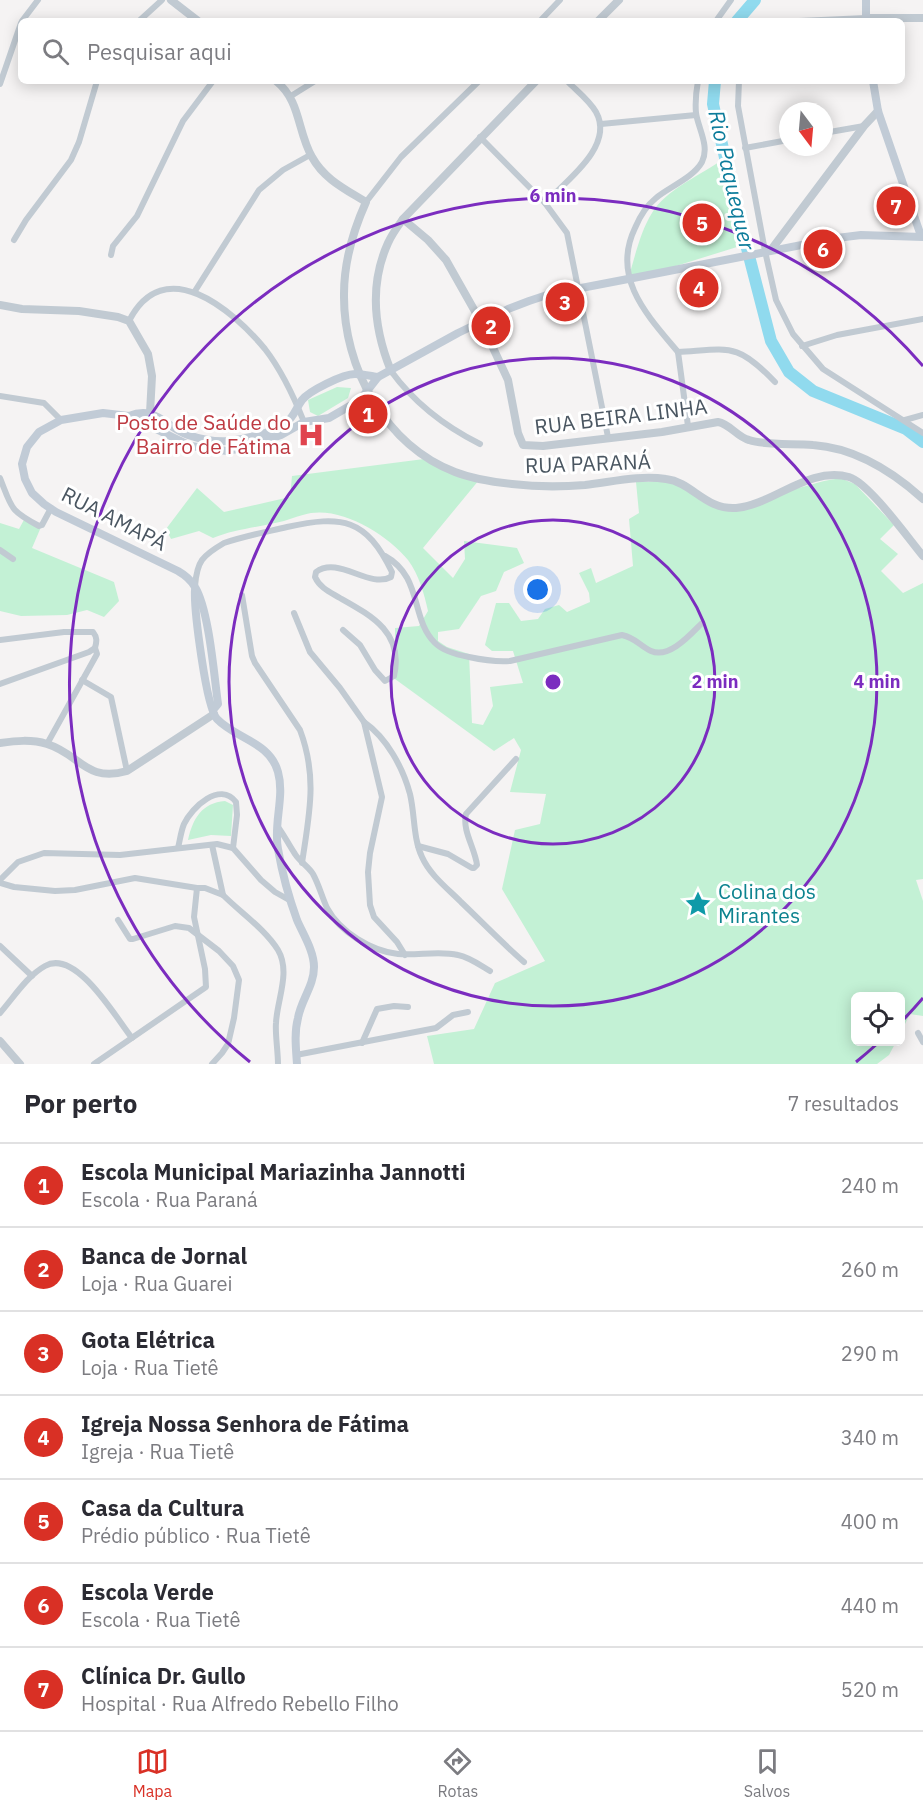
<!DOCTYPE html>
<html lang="pt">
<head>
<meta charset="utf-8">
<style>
	body { margin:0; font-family:"IBM Plex Sans",sans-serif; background:#f2f2f3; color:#2b2b33 }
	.controls { position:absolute; right:18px; bottom:18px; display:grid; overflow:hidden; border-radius:9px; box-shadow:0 3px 15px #0003 }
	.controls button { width:54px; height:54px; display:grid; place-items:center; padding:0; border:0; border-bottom:2px solid #e1e1e2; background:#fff; color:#2b2b33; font:30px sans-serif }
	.compass { position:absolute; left:779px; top:102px; width:54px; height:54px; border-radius:50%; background:#fff; box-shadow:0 3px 15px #0003; rotate:164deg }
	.you { position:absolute; left:538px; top:590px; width:21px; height:21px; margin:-15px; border:4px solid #fff; border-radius:50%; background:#1a73e8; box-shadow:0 0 0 9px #1a73e833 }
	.badge { display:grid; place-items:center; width:39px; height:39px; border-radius:50%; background:#d93025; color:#fff; font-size:20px; font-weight:700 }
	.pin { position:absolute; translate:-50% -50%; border:3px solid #fff; box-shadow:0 2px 6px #0006 }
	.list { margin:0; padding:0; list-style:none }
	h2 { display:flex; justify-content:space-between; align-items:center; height:78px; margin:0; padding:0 24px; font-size:26px }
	h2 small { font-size:20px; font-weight:400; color:#7c7c81 }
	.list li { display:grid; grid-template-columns:39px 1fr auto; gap:18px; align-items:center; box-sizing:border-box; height:84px; padding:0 24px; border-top:2px solid #e1e1e2 }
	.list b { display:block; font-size:22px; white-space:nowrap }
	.list p { margin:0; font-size:20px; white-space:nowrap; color:#7c7c81 }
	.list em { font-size:20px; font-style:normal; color:#7c7c81 }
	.icon { flex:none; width:33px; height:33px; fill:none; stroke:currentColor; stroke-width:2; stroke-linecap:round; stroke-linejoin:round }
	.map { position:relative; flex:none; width:923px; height:1064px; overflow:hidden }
	.search { position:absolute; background:#fff; box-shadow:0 3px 15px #0003; left:18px; right:18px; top:18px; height:66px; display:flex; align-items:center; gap:15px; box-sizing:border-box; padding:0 21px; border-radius:9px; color:#7c7c81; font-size:22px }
	.sheet { height:666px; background:#fff }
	nav { display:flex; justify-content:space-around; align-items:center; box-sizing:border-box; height:84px; border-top:2px solid #e1e1e2; background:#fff; font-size:16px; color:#7c7c81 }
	nav a { display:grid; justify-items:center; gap:3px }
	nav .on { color:#d93025 }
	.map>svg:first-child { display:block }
</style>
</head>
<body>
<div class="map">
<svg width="923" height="1064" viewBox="0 0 923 1064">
	<rect width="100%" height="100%" fill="#f5f3f3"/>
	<g fill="#c3f1d5">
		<path d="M719 162 737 247 647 275 628 279C635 257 640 232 652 213 666 190 697 177 719 162Z"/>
		<path d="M337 387 351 388 348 398 318 416 310 412 308 400Z"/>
		<path d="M424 459 479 480 423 548 453 578 465 559 464 541 517 548 524 563 504 572 496 591 481 596 459 629 438 632V641L447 647 469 654 472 723 483 725 493 706 490 687 523 683 513 651H492L485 645 496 603H509L521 621 538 619 545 609 559 605 567 612 590 602 589 593 579 573 591 568 596 583 633 566 629 519 639 513 636 482 668 481 721 504 738 505 824 481 840 478 855 484 894 525 880 539 898 554 881 571 903 593 923 583V879L916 880 923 901V1016L910 1014 901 1032 900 996H856V1042H896L889 1055 877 1064H434L427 1036 474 1029 495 983 545 961 502 889 515 830 540 824 546 794 510 792 521 750 514 738 494 751 395 679V628L419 626 428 611C424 593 419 575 408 560 388 535 344 508 311 513 299 515 287 521 275 523 253 528 233 530 213 538L199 531 171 539 166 529 197 488 224 512 290 497 292 476Z"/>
		<path d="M25 518 41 527 32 548 114 582 119 601 104 617 87 610 67 615 21 616 0 611V523L19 529Z"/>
		<path d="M225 801 233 805 231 836 211 835 188 840C193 818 202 803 225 801Z"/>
	</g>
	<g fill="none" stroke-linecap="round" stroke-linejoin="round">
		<g stroke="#90daee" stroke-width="12">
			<path d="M737 21 755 0"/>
			<path d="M715 81 713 104 734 198 771 341 789 372 813 391 906 429 923 442"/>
		</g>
		<g stroke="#c1cad2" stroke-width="6">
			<path d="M22 21 38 0"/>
			<path d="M139 21 162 0"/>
			<path d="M540 21 560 0"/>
			<path d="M716 21 731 0"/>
			<path d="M799 21 866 18"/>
			<path d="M739 81 738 106 765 251 776 300 793 334 823 369 923 433"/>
			<path d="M0 84 21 23"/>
			<path d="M291 96 315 81"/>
			<path d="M601 124 696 115"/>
			<path d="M824 133 864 126"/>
			<path d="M480 137 545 203 567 233 608 437"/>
			<path d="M745 148 788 140"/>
			<path d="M366 202 401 157 479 81"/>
			<path d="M545 203C566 181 615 146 596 112 589 100 577 91 567 81"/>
			<path d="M14 240 26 220 71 160 79 142 97 81"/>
			<path d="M111 255 113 246 137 216 183 121 213 81"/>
			<path d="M195 291 259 190 283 170 310 155"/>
			<path d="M129 321C164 252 232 309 265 349 282 371 294 397 304 422"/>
			<path d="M802 346 837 335 923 319"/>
			<path d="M678 352C647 315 611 278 635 228 640 216 646 206 656 198 669 187 693 178 702 162 710 146 698 128 696 113 695 102 696 92 698 81"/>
			<path d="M678 352C730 349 737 342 775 382"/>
			<path d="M678 352 688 426"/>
			<path d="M391 371C415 404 444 426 480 444"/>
			<path d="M0 396 44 403 61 420"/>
			<path d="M905 420 923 415"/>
			<path d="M0 478C12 508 9 510 39 526L42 525 51 508"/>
			<path d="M0 550 13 559"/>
			<path d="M385 556C423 577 410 618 435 643 443 651 458 655 469 657 483 660 496 662 510 661L622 635C636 638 640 646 651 651 669 659 690 635 701 624"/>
			<path d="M195 586C197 561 202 556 224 543 245 536 266 532 287 527 342 515 366 518 392 572L391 577C369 589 338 555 316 572L315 577C320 588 330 592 340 598 372 616 404 633 394 676L385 681 375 670 360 645 343 630"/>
			<path d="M242 595 252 656 255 663 300 730C318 778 309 815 302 863"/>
			<path d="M294 613 310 652 340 688 364 722 382 797 370 853 368 872 370 905 374 917 397 942 405 955"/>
			<path d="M0 640 64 632H93C97 637 97 641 95 648L89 652 0 684"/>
			<path d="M82 680 111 697 127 771"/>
			<path d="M364 722C387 738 403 768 410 794 415 815 413 838 422 857 430 875 447 888 461 902 482 922 502 943 524 962"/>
			<path d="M47 744 97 654 95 648"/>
			<path d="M278 827C284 835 289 845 295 854 300 862 308 866 313 874 319 885 322 897 327 908 340 932 371 951 398 954 418 956 438 950 458 955 469 957 480 965 490 971"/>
			<path d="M418 846 448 854 472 868H474L477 865C475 848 462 831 466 814L516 759"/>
			<path d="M178 848C180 840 181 831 184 824 192 807 220 781 236 802L237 815 233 848"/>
			<path d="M0 880 18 862 44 853 120 855 217 844 233 848 261 880 275 892 291 901"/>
			<path d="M0 883 14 887 55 891 75 890 135 878 197 888"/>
			<path d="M223 895C241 913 265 929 278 950 291 972 277 1000 276 1023 275 1033 278 1052 278 1064"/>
			<path d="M118 920 130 939H133L175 926 189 928 219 951 233 966 239 980 234 1018 228 1044 222 1053 212 1064"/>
			<path d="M0 946 32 976"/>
			<path d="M0 1013C14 997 27 976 45 966 76 948 116 1018 132 1038"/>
			<path d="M918 1033 923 1042"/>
			<path d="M362 1043 377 1009 394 1006 408 1007"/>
			<path d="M296 1055 436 1028 453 1015 468 1012"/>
			<path d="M94 1064 206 987 205 969 194 917 197 888H205L223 895 212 845"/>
		</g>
		<g stroke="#c1cad2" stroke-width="8">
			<path d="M171 0 198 21"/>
			<path d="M866 18H923"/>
			<path d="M598 21 619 0"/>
			<path d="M276 81C301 101 297 131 312 157 324 179 345 189 366 202 353 231 344 262 344 294 343 367 385 445 455 472 473 479 493 482 512 484 537 487 561 487 585 485 612 482 639 475 666 479 692 482 705 510 736 508 773 505 808 466 849 477 869 483 908 538 923 556"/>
			<path d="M403 219 428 240 446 260 481 322 508 380 518 433 523 445 543 446 662 432 718 422C730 424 737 437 749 440 767 446 794 443 813 445 856 448 892 471 923 499"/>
			<path d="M771 250 864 126 878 111"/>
			<path d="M0 305 22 309 79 311 118 317 129 321 148 354 152 376 150 413"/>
			<path d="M391 371C374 329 369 285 388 243 392 234 398 226 403 219L536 81"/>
			<path d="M0 743C15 741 31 739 47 744 80 754 86 783 127 771L214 714"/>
			<path d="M0 1041 20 1064"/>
		</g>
		<g stroke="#c1cbd6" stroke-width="8">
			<path d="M866 0V21"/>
			<path d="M873 81 878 111 921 236"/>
			<path d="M129 416C156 405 165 427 188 435 200 439 216 442 229 441 247 439 271 433 286 423 294 417 296 408 302 400 309 391 343 374 355 374 363 374 371 376 378 377"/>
			<path d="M195 590C194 610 206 707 217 719 236 739 270 742 278 772 285 797 273 824 278 849 282 872 289 898 297 920 303 934 314 951 314 967 314 986 301 1000 298 1018 294 1033 296 1049 297 1064"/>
			<path d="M213 710 218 704C214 675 209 610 195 587 191 580 185 575 178 571L56 512 44 504 32 493 25 479 22 464 27 447 39 432 61 420 103 413 129 416 191 446 227 451 247 447 281 435 304 422 329 418 360 400 378 377 458 333 508 309 529 301 550 294 628 279 837 238 861 235 923 237"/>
		</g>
	</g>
	<g fill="none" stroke="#7b2cbf" stroke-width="3">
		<circle cx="553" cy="682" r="162"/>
		<circle cx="553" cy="682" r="324"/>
		<path d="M923 998A486 486 0 0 1 903 1020M878 1043A486 486 0 0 1 856 1062M250 1062A486 486 0 1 1 923 366"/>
	</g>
	<defs>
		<g id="hospital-bare" transform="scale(2.07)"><path d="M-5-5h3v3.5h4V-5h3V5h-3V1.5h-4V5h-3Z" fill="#e0444e" stroke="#fff" stroke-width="2.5" paint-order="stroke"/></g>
		<g id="sight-bare" transform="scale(2.07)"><path d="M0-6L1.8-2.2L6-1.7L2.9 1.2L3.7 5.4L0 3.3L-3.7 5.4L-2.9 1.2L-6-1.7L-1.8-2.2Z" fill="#0f9aa8" stroke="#fff" stroke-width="2.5" paint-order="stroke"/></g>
	</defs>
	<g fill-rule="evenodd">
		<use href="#hospital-bare" x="311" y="435"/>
		<use href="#sight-bare" x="698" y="904"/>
	</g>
	<g text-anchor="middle" stroke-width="6" stroke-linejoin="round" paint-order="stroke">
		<g font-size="21" fill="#4a5661" stroke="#fff">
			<text transform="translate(621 417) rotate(-7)" y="7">RUA BEIRA LINHA</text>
			<text transform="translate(588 464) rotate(-2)" y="7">RUA PARANÁ</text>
			<text transform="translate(114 519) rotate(27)" y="7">RUA AMAPÁ</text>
		</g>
		<g font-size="21" fill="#be3a42" stroke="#fff" text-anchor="end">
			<text x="291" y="430">Posto de Saúde do<tspan x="291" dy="24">Bairro de Fátima</tspan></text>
		</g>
		<g font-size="21" fill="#0d838f" stroke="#fff" text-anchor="start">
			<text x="718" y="899">Colina dos<tspan x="718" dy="24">Mirantes</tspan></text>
		</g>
		<g font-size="22" font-style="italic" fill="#0c7c9b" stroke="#fff">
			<text transform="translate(732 180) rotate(77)" y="8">Rio Paquequer</text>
		</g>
	</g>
	<circle cx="553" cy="682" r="9" fill="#7b2cbf" stroke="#fff" stroke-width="3"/>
	<g font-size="18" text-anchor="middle" font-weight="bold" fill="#7b2cbf" stroke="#fff" stroke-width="6" stroke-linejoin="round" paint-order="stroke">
		<text x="553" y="202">6 min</text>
		<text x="715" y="688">2 min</text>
		<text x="877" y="688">4 min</text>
	</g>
</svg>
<div class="controls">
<button><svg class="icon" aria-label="locate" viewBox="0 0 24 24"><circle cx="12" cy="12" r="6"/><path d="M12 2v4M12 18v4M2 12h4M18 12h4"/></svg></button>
</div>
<svg class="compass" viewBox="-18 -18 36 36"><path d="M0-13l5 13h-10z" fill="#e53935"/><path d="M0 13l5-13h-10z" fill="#7c7c81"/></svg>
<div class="you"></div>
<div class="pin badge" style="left:368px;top:414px">1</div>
<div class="pin badge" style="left:491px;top:326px">2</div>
<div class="pin badge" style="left:565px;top:302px">3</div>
<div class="pin badge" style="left:699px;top:288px">4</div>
<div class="pin badge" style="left:702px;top:223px">5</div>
<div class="pin badge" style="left:823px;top:249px">6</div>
<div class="pin badge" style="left:896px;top:206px">7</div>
<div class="search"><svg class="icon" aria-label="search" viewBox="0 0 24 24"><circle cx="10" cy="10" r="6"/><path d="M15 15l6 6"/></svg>Pesquisar aqui</div>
</div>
<section class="sheet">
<h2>Por perto<small>7 resultados</small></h2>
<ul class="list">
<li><span class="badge">1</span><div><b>Escola Municipal Mariazinha Jannotti</b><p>Escola · Rua Paraná</p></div><em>240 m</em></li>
<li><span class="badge">2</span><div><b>Banca de Jornal</b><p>Loja · Rua Guarei</p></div><em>260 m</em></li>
<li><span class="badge">3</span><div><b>Gota Elétrica</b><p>Loja · Rua Tietê</p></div><em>290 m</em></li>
<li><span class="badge">4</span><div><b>Igreja Nossa Senhora de Fátima</b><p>Igreja · Rua Tietê</p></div><em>340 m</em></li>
<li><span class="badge">5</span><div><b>Casa da Cultura</b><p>Prédio público · Rua Tietê</p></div><em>400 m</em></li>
<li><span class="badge">6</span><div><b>Escola Verde</b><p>Escola · Rua Tietê</p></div><em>440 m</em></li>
<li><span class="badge">7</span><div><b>Clínica Dr. Gullo</b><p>Hospital · Rua Alfredo Rebello Filho</p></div><em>520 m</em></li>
</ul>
</section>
<nav>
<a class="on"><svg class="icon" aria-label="map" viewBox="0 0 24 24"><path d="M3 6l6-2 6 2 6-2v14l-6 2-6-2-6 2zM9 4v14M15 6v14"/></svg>Mapa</a>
<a><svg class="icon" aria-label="directions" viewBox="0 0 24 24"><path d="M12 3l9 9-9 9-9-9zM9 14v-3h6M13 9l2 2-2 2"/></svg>Rotas</a>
<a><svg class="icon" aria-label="saved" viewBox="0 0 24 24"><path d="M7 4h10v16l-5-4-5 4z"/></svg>Salvos</a>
</nav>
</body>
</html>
